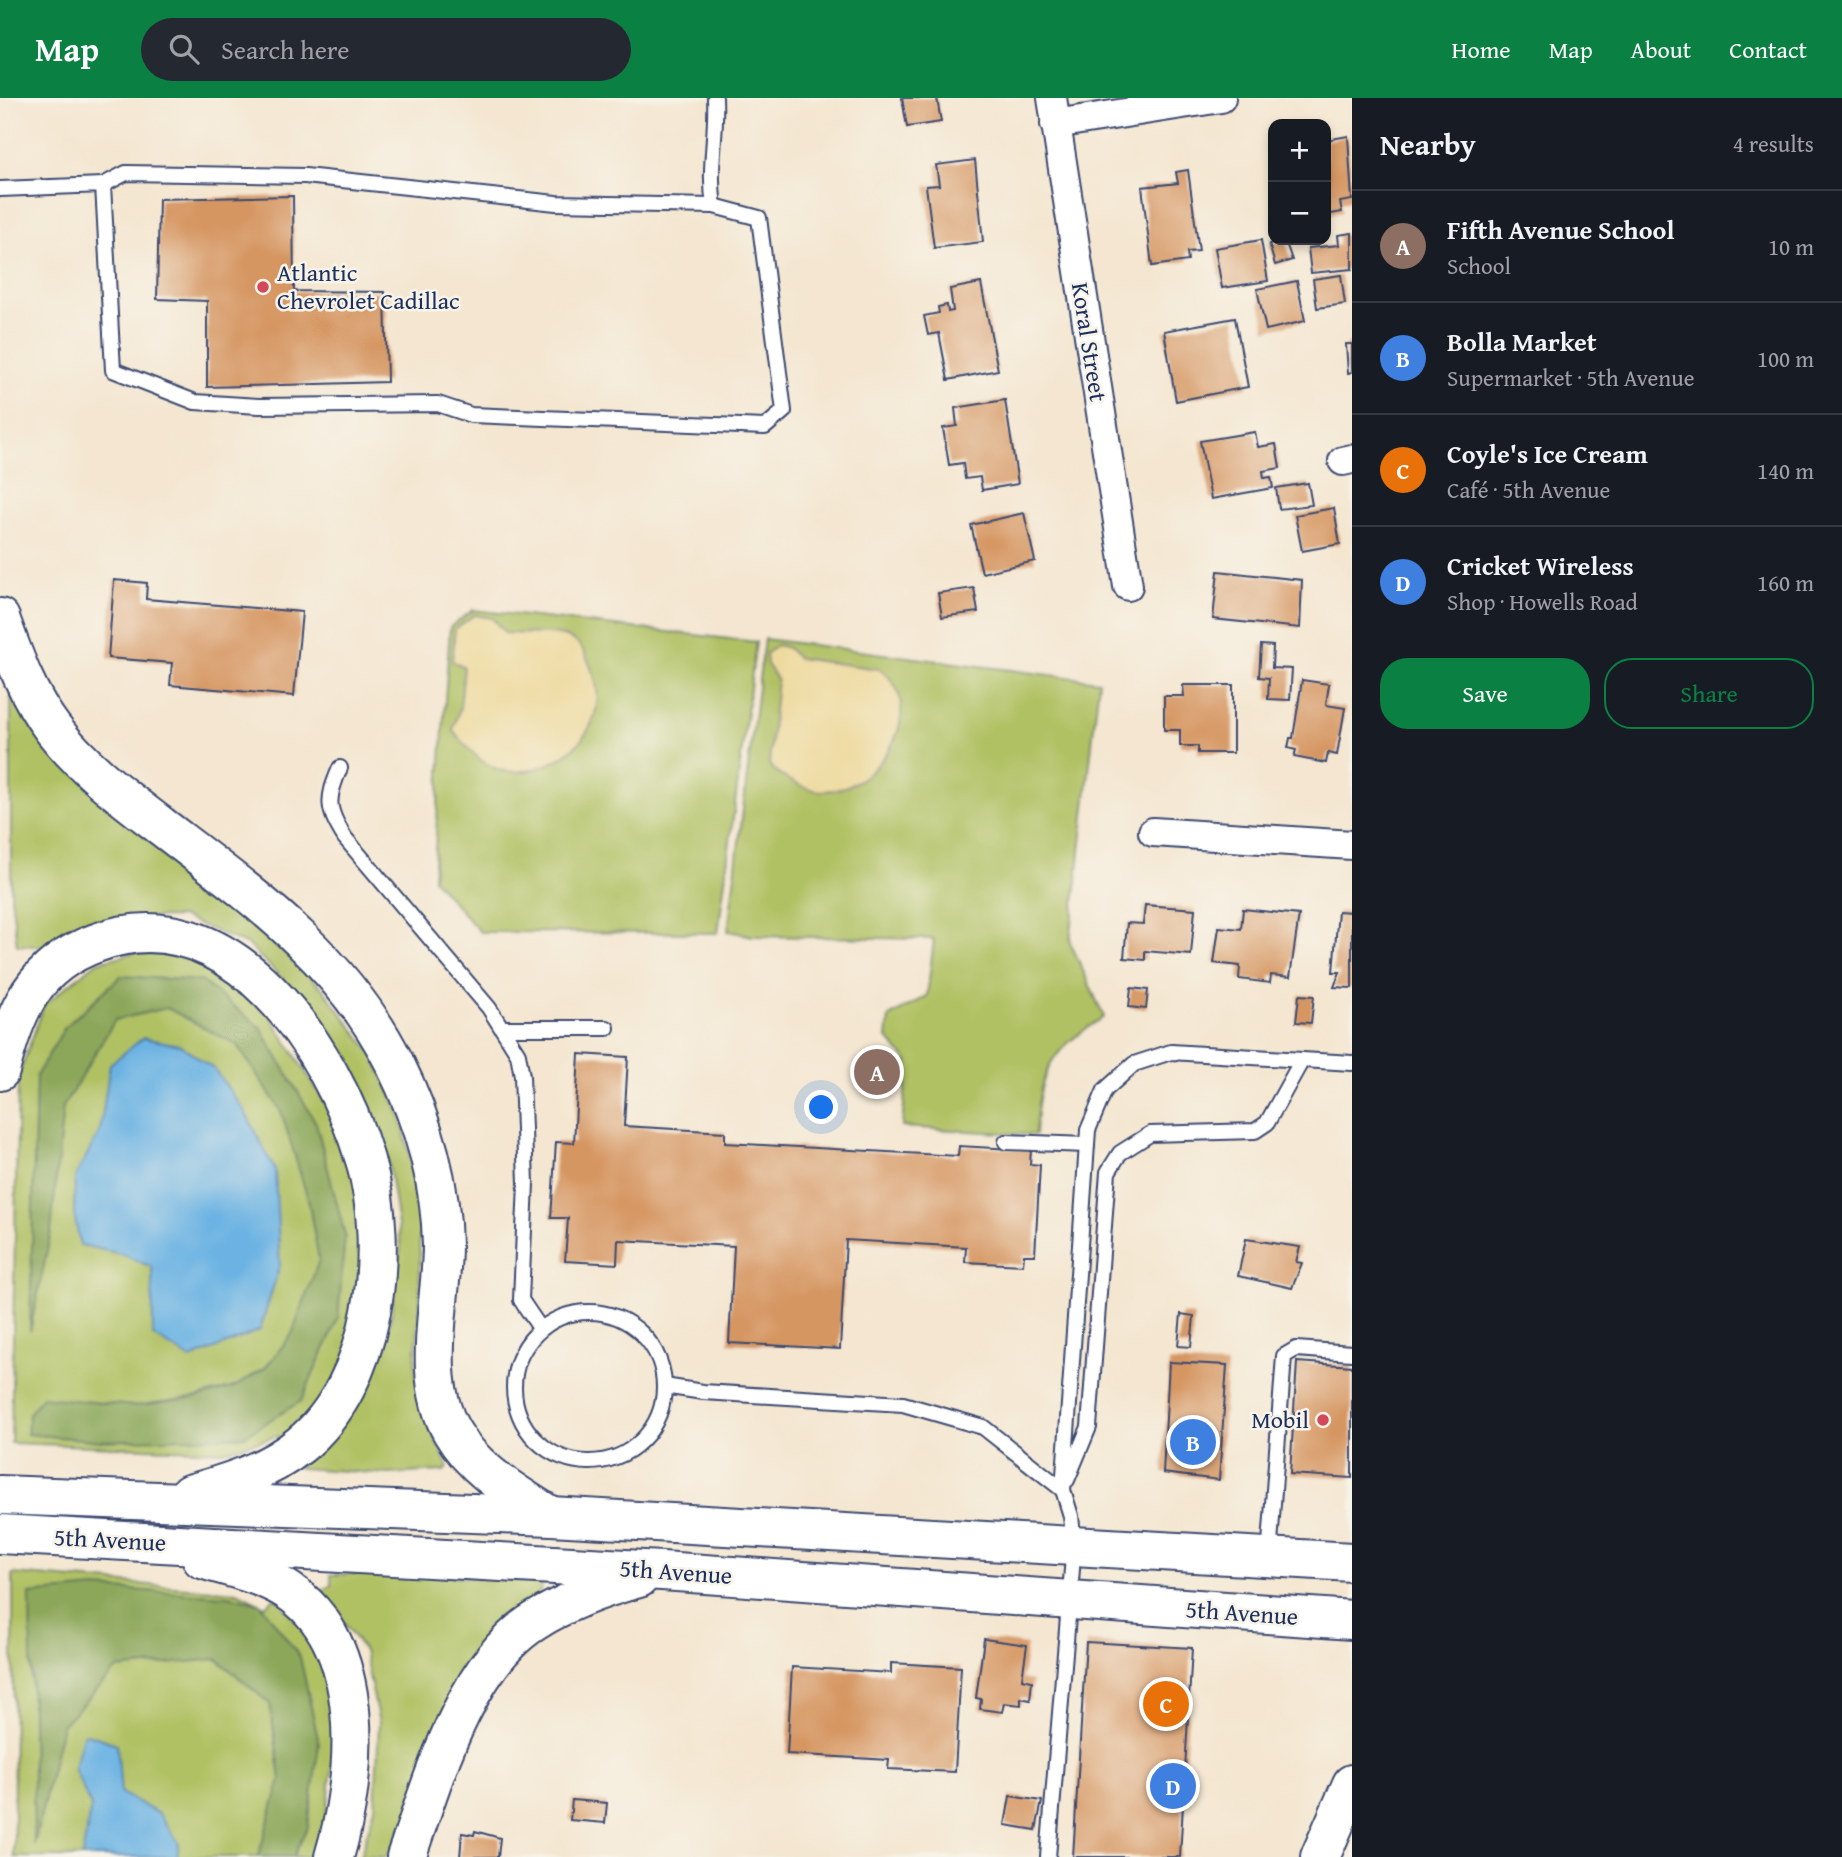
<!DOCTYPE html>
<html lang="en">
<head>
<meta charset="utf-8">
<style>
	body { margin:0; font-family:"Gentium Book Plus",serif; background:#242831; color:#f1f3f6 }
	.controls { position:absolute; right:21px; top:21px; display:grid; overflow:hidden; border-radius:14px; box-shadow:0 4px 10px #0003 }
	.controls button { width:63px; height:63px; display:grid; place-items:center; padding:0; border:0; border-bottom:2px solid #363941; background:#171b24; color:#f1f3f6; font:35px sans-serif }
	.you { position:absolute; left:822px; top:1010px; width:24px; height:24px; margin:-18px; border:5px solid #fff; border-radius:50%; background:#1a73e8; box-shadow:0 0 0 10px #1a73e833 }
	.badge { display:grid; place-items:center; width:46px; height:46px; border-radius:50%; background:#0b8043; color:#fff; font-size:23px; font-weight:700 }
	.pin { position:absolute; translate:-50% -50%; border:4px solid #fff; box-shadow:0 2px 7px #0006 }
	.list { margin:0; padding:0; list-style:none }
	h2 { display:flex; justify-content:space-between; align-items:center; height:91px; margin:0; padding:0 28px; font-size:30px }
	h2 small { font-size:23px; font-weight:400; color:#9ea1a6 }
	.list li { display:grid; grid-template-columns:46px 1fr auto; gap:21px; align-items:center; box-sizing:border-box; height:112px; padding:0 28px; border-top:2px solid #363941 }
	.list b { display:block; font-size:26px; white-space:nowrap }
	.list p { margin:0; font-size:23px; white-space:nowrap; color:#9ea1a6 }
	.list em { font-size:23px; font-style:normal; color:#9ea1a6 }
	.actions { display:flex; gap:14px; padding:21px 28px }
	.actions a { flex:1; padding:16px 0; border:2px solid #0b8043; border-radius:28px; text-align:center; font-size:24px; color:#0b8043 }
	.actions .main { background:#0b8043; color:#fff }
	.icon { flex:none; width:38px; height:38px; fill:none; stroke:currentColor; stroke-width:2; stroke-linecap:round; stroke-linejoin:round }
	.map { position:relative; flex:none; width:1352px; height:1759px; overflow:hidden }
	header { display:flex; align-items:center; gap:42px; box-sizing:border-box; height:98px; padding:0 35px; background:#0b8043; color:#fff }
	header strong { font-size:33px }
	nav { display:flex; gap:38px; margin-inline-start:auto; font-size:24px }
	.search { width:490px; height:63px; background:#242831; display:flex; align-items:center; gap:18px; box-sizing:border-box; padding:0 24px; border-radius:38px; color:#9ea1a6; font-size:26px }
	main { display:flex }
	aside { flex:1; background:#171b24 }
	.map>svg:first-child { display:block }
</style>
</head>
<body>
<header>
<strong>Map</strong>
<div class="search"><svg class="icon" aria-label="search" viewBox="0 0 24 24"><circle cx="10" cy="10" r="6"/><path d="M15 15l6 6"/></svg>Search here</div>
<nav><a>Home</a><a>Map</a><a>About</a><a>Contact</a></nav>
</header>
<main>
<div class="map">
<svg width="1352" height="1759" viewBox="0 0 1352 1759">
	<rect width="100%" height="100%" fill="#f7f3e8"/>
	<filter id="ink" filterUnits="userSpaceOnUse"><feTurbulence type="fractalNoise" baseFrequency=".0143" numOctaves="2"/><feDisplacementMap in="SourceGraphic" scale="14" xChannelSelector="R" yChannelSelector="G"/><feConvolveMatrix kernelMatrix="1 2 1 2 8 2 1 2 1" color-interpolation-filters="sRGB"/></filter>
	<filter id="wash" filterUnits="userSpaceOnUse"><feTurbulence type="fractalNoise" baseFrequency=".00686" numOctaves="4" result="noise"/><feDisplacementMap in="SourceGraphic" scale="28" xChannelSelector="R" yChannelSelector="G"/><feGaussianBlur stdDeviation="1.57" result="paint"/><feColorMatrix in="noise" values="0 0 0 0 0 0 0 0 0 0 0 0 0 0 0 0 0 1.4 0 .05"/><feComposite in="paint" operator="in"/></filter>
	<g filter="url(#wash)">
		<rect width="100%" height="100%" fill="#f4e6d0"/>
		<g fill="#b0c164" stroke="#667861" stroke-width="2">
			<path d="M473 512 756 544 718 835 480 834 433 781 450 529Z"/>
			<path d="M764 541 1099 583 1070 844 1104 919C1049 953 1039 973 1035 1037L902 1029 908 963 887 940 889 919 927 898 934 841 753 838 728 833Z"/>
			<path d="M11 598 323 891 372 955 401 1018 419 1103 420 1201 415 1268 423 1314 448 1369 444 1373 389 1376 298 1370 366 1293 390 1225 401 1147 388 1061 360 982 312 909 248 847 182 819 112 820 51 849 17 847 11 798Z"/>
			<path d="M152 851 215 870 261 903 350 1045 368 1127 358 1233 335 1299 283 1348 278 1338 223 1353 11 1345 18 980 44 907 97 864Z"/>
			<path d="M388 1474 543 1484 538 1501 386 1759H360L375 1710 379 1625 364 1553 322 1493 331 1487V1477Z"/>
			<path d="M13 1476 237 1494 265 1508 275 1499 318 1548 339 1608 322 1759H14Z"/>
		</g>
		<g fill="#8ca75a" stroke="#546b5c" stroke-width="2">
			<path d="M121 878 201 883 260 929 316 1025 345 1137 338 1221 301 1303 244 1338 102 1343 27 1336 29 1316 42 1299 134 1308 198 1299 234 1289 265 1270 292 1236 319 1162 308 1101 281 1013 237 947 167 910 115 922 63 1009 51 1134 30 1233 36 978 65 929Z"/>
			<path d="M96 1490 228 1498 260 1505 300 1559 319 1645 308 1729 293 1759H258L281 1681 270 1606 217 1561 117 1571 62 1627 34 1747 30 1496Z"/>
		</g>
		<g fill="#eeda9e" stroke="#84847e" stroke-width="2">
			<path d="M474 517 492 520 505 535C525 537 558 532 574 543 584 549 587 560 591 570 612 616 579 660 534 671 523 674 508 675 497 671 479 664 464 647 453 632L460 609 464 569 452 563 455 531Z"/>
			<path d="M777 547 788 550 797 560 879 571C941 612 861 723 795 685 785 680 776 676 769 666L777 581 767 566 766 556Z"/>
		</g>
		<g fill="#6cb3e3" stroke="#4471a0" stroke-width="2">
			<path d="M143 940 180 947 214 971 244 1012 275 1072 280 1167 260 1232 191 1261 153 1238 152 1169 121 1156 80 1147 74 1116 75 1079 100 1033 110 966Z"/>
			<path d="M84 1635 117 1646 121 1695 159 1716 179 1745 177 1759H82L91 1709 74 1670Z"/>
		</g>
		<g id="blocks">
			<g fill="#d69662">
				<path d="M902 0H937L941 24 907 29Z"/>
				<path d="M1348 38 1352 102 1340 104 1342 114 1326 117V42Z"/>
				<path d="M975 62 983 144 934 150 926 88 939 87 936 67Z"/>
				<path d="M1188 72 1199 153 1187 154 1188 163 1152 168 1142 89 1178 85 1176 74Z"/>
				<path d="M293 98 294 193 385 194 387 284 207 289V203L157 201 159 101Z"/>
				<path d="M1352 135V171L1311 175 1308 150 1339 147 1338 137Z"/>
				<path d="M1261 142 1268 183 1222 190 1215 150Z"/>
				<path d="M1285 142 1292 162 1275 167 1269 146Z"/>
				<path d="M1341 177 1345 206 1317 210 1313 181Z"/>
				<path d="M1297 183 1305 223 1266 232 1257 191Z"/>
				<path d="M981 185 998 272 948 282 939 235 928 237 924 218 939 215 938 209 947 207 948 214 953 213 950 191Z"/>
				<path d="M1235 220 1248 289 1176 303 1164 233Z"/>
				<path d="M1346 246H1352V274L1348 275Z"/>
				<path d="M1005 302 1018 386 982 392 980 379 965 381 963 365 949 367 943 330 957 328 955 310Z"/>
				<path d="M1255 334 1258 349 1276 346 1280 370 1263 373 1264 380 1271 379 1273 390 1211 401 1200 343Z"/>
				<path d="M1308 385 1312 407 1279 411 1276 390Z"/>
				<path d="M1334 410 1340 446 1302 453 1295 417Z"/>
				<path d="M1024 415 1035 463 982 475 971 427Z"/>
				<path d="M1218 473 1302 482 1300 530 1213 521Z"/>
				<path d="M114 482 147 485 146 501 302 514 294 598 170 587 172 565 108 560Z"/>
				<path d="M974 490 978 514 942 519 938 495Z"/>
				<path d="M1261 547 1273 548 1272 570 1292 571 1290 602 1268 601 1269 580 1259 579Z"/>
				<path d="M1302 582 1329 586 1326 607 1345 610 1337 657 1328 655 1326 665 1294 659 1296 652 1288 650 1290 640H1293Z"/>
				<path d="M1183 587H1233V655H1198V648H1180V632H1164V598H1184Z"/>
				<path d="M1145 807 1195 811 1191 857 1145 853V862L1124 860 1127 825 1143 826Z"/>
				<path d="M1243 811 1299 817 1290 879 1271 877 1270 885 1239 881 1240 868 1214 865 1219 829 1241 831Z"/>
				<path d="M1338 813 1352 814V890L1334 889 1340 874H1333Z"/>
				<path d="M1131 890 1148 892 1146 911 1129 909Z"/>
				<path d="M1299 897 1314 898 1311 925 1296 924Z"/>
				<path d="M579 956 628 959 624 1028 725 1034V1045L958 1058 959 1048 1031 1052 1030 1066 1040 1067 1035 1157H1024L1023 1167 965 1164 966 1149 846 1142 840 1251 729 1245 734 1148 618 1142 617 1166 565 1163 568 1120H551L556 1044 574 1045Z"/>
				<path d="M1246 1141 1300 1149 1296 1164 1302 1165 1292 1190 1238 1178Z"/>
				<path d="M1181 1216 1194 1218 1191 1249 1178 1248Z"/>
				<path d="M1169 1264 1227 1267 1219 1382 1163 1375Z"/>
				<path d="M1297 1264 1352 1268V1380L1290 1376Z"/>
				<path d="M984 1541 1027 1547 1022 1581 1032 1583 1030 1602 1021 1600V1607L1004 1605 1002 1614 980 1611 981 1601 976 1600Z"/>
				<path d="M1086 1544 1192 1550 1180 1759H1073Z"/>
				<path d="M891 1565 961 1569 955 1674 888 1671 889 1662 787 1656 792 1569 891 1575Z"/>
				<path d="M1010 1698 1042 1703 1036 1732 1005 1727Z"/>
				<path d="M572 1702 607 1705 605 1725 570 1722Z"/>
				<path d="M475 1733 500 1740 498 1759H460L462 1735 474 1737Z"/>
			</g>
		</g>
	</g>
	<g filter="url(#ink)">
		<use href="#blocks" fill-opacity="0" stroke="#3c4a6f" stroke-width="2"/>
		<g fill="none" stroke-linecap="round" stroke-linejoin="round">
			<g stroke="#3c4a6f" stroke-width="18">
				<g id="service">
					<path d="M103 87 126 75 305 78 556 105 714 108"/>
					<path d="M0 91 103 87 113 272 195 304 259 308 438 306 471 317 765 329 784 313 759 120 714 108C708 69 717 39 715 0"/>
					<path d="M340 670C326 702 327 711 345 740L489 910 518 956 522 978 526 1085 521 1202 540 1230"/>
					<path d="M505 930H607"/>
					<path d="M1006 1044 1087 1047"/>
					<circle cx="589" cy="1289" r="75"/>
					<path d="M664 1288 703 1294 903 1306 983 1329 1063 1392 1071 1418 1074 1447 1048 1759"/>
					<path d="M1067 1382 1089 1329 1108 1074 1120 1055 1150 1036 1255 1033 1267 1025 1302 962"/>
					<path d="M1063 1392 1088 1032 1105 992 1134 966 1171 954 1352 965"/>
					<path d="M1269 1459 1284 1258 1296 1251 1352 1255"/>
				</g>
			</g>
			<g stroke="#3c4a6f" stroke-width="32">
				<g id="minor">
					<path d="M1052 0 1128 488"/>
					<path d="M1055 26 1221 0"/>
					<path d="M1343 363 1352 361"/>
					<path d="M1153 734 1352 747"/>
				</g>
			</g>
			<g stroke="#3c4a6f" stroke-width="42">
				<g id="secondary">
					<path d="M0 520C14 559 27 597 53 631 82 669 123 699 161 728 250 796 342 860 394 964 422 1020 441 1083 442 1147 442 1206 420 1279 452 1334 474 1372 513 1394 549 1417"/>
					<path d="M0 973C15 913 33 868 96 845 231 794 333 953 365 1062 391 1151 376 1286 300 1347 268 1373 229 1385 189 1396"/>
					<path d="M0 1397 551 1418 1352 1464"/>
					<path d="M0 1436 662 1473 1352 1522"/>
					<path d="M202 1461C230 1470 262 1476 287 1492 369 1544 358 1679 334 1759"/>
					<path d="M406 1759C432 1685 465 1566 535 1523 568 1502 602 1490 639 1480"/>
					<path d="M1320 1759 1352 1686"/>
				</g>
			</g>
			<use href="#service" stroke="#fff" stroke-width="14"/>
			<use href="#minor" stroke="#fff" stroke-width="28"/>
			<use href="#secondary" stroke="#fff" stroke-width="38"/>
		</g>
	</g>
	<g fill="#d1495b" stroke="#f7f3e8" stroke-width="2.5">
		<circle cx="263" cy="189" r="7"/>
		<circle cx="1323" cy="1322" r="7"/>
	</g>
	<g text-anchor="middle" stroke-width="5" stroke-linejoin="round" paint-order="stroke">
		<g font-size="24" fill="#1b2f5e" stroke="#f7f3e8" text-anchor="start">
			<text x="277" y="183">Atlantic<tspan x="277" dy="28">Chevrolet Cadillac</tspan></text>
			<text x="1309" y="1330" text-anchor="end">Mobil</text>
		</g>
		<g font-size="24" fill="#1b2f5e" stroke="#f7f3e8">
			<text transform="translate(1089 244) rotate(81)" y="8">Koral Street</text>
			<text transform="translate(110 1442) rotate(3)" y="8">5th Avenue</text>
			<text transform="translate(676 1474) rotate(4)" y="8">5th Avenue</text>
			<text transform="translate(1242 1515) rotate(4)" y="8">5th Avenue</text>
		</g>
	</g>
</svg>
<div class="controls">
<button>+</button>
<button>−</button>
</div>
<div class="you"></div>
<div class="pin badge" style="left:877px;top:974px;background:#8d6e63">A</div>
<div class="pin badge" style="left:1193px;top:1344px;background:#3f7fe0">B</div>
<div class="pin badge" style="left:1166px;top:1606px;background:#e8710a">C</div>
<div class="pin badge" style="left:1173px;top:1688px;background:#3f7fe0">D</div>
</div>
<aside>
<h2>Nearby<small>4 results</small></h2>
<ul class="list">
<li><span class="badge" style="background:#8d6e63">A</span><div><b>Fifth Avenue School</b><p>School</p></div><em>10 m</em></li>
<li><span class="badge" style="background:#3f7fe0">B</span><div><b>Bolla Market</b><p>Supermarket · 5th Avenue</p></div><em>100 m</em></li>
<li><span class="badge" style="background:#e8710a">C</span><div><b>Coyle's Ice Cream</b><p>Café · 5th Avenue</p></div><em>140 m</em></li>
<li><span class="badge" style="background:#3f7fe0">D</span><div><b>Cricket Wireless</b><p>Shop · Howells Road</p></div><em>160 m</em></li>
</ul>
<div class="actions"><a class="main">Save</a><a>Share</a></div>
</aside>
</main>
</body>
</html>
